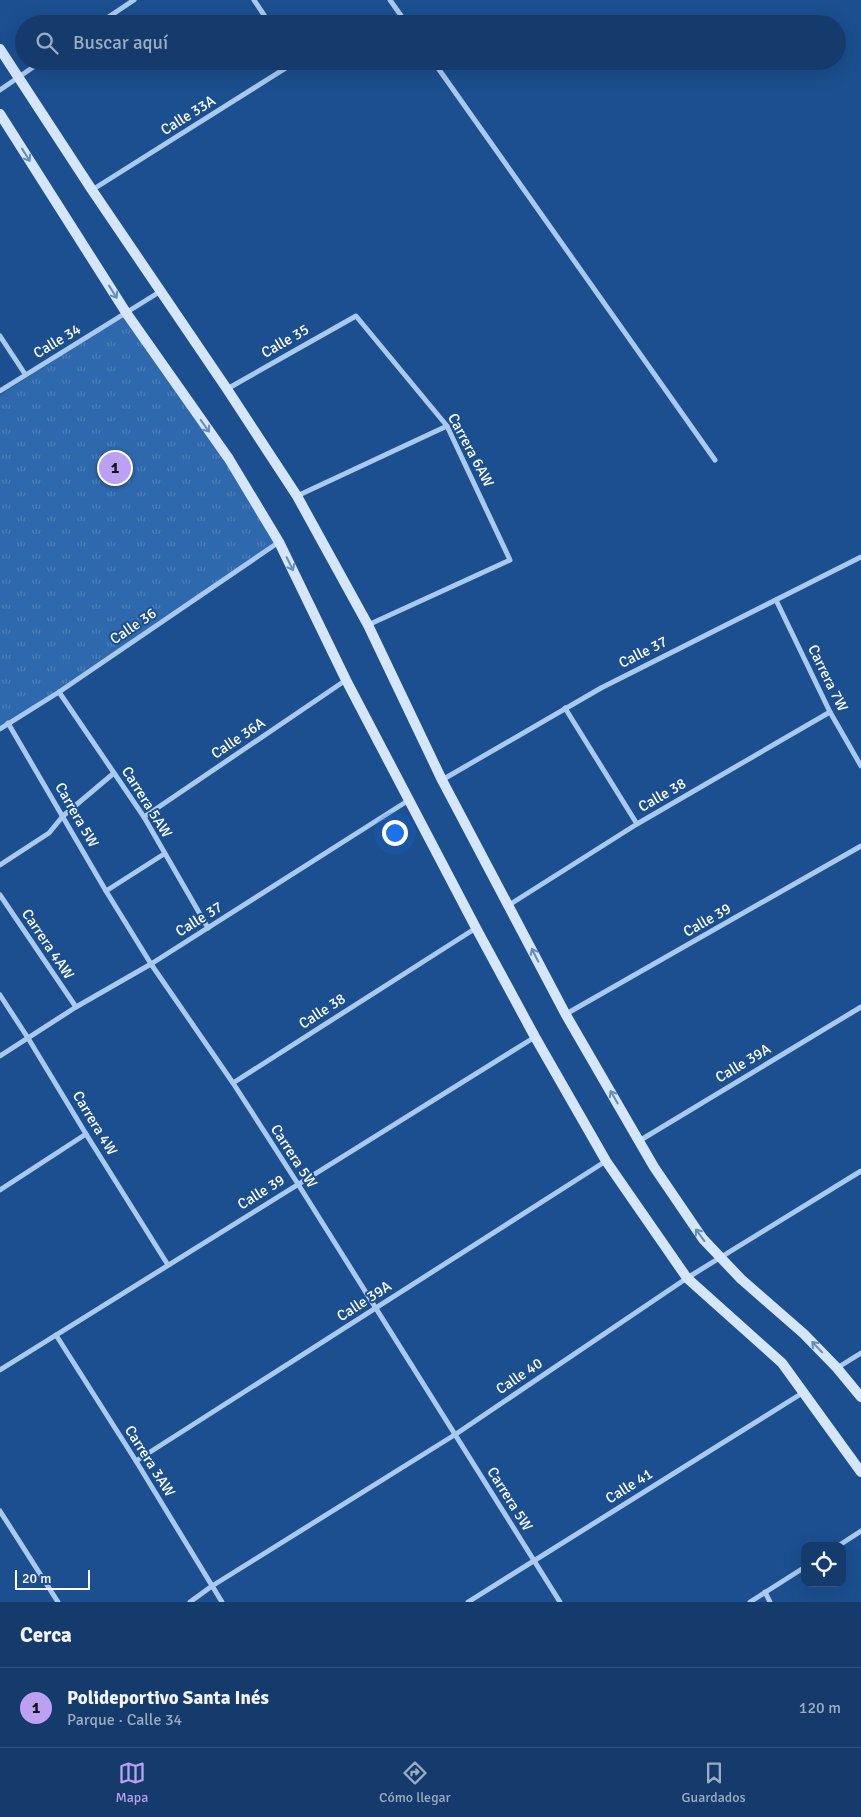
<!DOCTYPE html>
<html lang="es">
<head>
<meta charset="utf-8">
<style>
	body { margin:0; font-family:Signika,sans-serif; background:#214673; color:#f1f3f6 }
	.controls { position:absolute; right:15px; bottom:15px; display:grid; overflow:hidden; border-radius:10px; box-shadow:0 5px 20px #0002 }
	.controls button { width:45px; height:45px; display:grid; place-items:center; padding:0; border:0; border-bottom:1px solid #33557e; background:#143b6b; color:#f1f3f6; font:25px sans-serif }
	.scale { position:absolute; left:15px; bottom:12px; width:75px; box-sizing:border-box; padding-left:5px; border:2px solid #fff; border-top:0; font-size:14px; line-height:18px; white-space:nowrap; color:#fff; -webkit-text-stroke:4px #1b4f8f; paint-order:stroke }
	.you { position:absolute; left:394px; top:832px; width:18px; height:18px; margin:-12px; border:4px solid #fff; border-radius:50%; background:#1a73e8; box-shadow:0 0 0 8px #1a73e833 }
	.badge { display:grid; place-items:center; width:32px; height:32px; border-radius:50%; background:#bca0f2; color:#111; font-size:16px; font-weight:700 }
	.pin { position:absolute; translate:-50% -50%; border:2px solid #fff; box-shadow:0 1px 5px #0006 }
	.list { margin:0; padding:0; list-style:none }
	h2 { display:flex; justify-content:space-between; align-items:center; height:65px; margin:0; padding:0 20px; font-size:21px }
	h2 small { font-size:16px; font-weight:400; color:#9dadc1 }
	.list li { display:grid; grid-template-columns:32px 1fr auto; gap:15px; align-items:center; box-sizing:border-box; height:80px; padding:0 20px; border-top:1px solid #33557e }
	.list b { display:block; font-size:19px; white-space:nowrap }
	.list p { margin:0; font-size:16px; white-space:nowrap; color:#9dadc1 }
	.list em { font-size:16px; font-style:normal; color:#9dadc1 }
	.icon { flex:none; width:28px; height:28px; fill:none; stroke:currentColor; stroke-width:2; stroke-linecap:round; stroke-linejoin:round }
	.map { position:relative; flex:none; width:861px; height:1602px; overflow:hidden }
	.search { position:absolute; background:#143b6b; box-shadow:0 5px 20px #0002; left:15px; right:15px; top:15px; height:55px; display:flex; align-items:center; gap:12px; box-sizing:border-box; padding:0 18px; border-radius:28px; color:#9dadc1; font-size:19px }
	.sheet { height:145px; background:#143b6b }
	nav { display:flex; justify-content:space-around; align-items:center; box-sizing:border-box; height:70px; border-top:1px solid #33557e; background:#143b6b; font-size:14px; color:#9dadc1 }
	nav a { display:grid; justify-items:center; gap:2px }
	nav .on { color:#bca0f2 }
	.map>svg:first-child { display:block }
</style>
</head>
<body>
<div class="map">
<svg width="861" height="1602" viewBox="0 0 861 1602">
	<defs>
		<pattern id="park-tufts" width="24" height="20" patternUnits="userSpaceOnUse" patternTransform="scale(1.25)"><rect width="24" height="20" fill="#2e69ad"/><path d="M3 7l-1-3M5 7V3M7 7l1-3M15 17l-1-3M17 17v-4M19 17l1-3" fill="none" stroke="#4d80b9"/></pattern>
	</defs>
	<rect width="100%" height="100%" fill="#1b4f8f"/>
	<path fill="url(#park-tufts)" d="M126 314 279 542 0 728V395Z"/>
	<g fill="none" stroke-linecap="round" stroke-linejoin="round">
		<g stroke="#a9c9ee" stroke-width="5">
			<path d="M254 0 270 24"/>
			<path d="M390 0 407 24"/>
			<path d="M98 24 134 0"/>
			<path d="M433 61 715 460"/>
			<path d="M0 90 42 61"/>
			<path d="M92 190 297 61"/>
			<path d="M0 336 25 374"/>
			<path d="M227 389 356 316 447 426 510 560 368 625"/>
			<path d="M0 391 161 291"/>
			<path d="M297 496 447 426"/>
			<path d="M776 600 830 712 861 766"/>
			<path d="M59 692 144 817 208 928"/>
			<path d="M565 708 637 824"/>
			<path d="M8 723 106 891 151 964 233 1083 298 1184 560 1602"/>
			<path d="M0 729 59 692 279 542"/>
			<path d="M442 780 601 688 861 557"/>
			<path d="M144 817 346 680"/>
			<path d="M0 865 49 833 63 816 114 773"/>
			<path d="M106 891 164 854"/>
			<path d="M0 895 76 1007"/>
			<path d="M509 905 637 824 830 712"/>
			<path d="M0 995 28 1038 86 1134 168 1265"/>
			<path d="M566 1014 861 846"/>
			<path d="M0 1056 76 1007 151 964 409 800"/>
			<path d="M233 1083 476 928"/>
			<path d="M639 1141 861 1007"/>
			<path d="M0 1190 86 1134"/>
			<path d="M56 1335 136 1461 222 1602"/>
			<path d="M837 1368 861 1353"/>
			<path d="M0 1370 535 1037"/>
			<path d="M136 1461 606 1161"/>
			<path d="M0 1511 58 1602"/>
			<path d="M838 1546 861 1531"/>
			<path d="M765 1592 770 1602"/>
			<path d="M190 1602 212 1586 456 1434 687 1278 861 1171"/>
			<path d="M468 1602 804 1392"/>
			<path d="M750 1602 805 1567"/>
		</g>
		<g stroke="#d6e6fa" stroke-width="10">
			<path d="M0 49 92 190 227 389 297 496 368 625 442 780 566 1015 654 1167 703 1239 741 1279 804 1334 837 1368 861 1397"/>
			<path d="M0 114 127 314 229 459 279 542 346 680 476 928 535 1037 606 1161 687 1278 782 1363 861 1472"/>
		</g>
	</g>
	<defs><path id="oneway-shaft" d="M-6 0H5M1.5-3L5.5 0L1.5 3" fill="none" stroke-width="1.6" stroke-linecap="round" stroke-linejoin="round" transform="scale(1.25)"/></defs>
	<g stroke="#668bba">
		<use href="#oneway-shaft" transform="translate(26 155) rotate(58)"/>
		<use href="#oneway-shaft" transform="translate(113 292) rotate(58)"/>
		<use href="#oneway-shaft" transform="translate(205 426) rotate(55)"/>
		<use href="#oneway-shaft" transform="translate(290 564) rotate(64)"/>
		<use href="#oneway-shaft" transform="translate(535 955) rotate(-117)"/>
		<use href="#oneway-shaft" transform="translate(614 1097) rotate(-120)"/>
		<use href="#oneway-shaft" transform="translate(700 1235) rotate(-126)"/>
		<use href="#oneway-shaft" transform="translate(817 1347) rotate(-134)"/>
	</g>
	<g text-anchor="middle" stroke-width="4" stroke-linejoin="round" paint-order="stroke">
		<g font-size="15" fill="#fff" stroke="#1b4f8f">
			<text transform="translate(188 115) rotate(-32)" y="5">Calle 33A</text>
			<text transform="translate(57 341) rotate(-31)" y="5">Calle 34</text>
			<text transform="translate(285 341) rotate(-30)" y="5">Calle 35</text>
			<text transform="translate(471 450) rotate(62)" y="5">Carrera 6AW</text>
			<text transform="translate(133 626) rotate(-34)" y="5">Calle 36</text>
			<text transform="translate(643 652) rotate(-27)" y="5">Calle 37</text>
			<text transform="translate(828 678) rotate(64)" y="5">Carrera 7W</text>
			<text transform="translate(238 738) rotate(-34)" y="5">Calle 36A</text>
			<text transform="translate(662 795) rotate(-30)" y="5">Calle 38</text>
			<text transform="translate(147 802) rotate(58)" y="5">Carrera 5AW</text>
			<text transform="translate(77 815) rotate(60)" y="5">Carrera 5W</text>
			<text transform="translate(199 919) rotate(-32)" y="5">Calle 37</text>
			<text transform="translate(707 920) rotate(-30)" y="5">Calle 39</text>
			<text transform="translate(48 944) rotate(56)" y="5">Carrera 4AW</text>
			<text transform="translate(322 1011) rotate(-33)" y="5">Calle 38</text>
			<text transform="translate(743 1063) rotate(-31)" y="5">Calle 39A</text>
			<text transform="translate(95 1123) rotate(59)" y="5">Carrera 4W</text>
			<text transform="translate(294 1156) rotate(57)" y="5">Carrera 5W</text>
			<text transform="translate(261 1192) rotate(-32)" y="5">Calle 39</text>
			<text transform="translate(364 1301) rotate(-33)" y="5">Calle 39A</text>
			<text transform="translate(519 1376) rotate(-34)" y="5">Calle 40</text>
			<text transform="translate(150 1461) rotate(58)" y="5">Carrera 3AW</text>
			<text transform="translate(629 1486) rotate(-32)" y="5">Calle 41</text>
			<text transform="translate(510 1499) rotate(58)" y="5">Carrera 5W</text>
		</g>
	</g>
</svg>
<div class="controls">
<button><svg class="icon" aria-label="locate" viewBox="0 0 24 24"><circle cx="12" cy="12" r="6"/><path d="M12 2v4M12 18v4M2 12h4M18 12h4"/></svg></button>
</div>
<div class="scale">20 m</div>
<div class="you"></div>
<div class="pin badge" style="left:115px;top:468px">1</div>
<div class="search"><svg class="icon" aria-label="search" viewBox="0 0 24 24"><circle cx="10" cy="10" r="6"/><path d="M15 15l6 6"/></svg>Buscar aquí</div>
</div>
<section class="sheet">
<h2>Cerca<small></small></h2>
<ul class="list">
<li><span class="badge">1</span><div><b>Polideportivo Santa Inés</b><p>Parque · Calle 34</p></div><em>120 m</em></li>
</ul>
</section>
<nav>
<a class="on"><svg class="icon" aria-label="map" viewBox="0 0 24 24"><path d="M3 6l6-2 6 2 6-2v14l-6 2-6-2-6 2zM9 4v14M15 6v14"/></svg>Mapa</a>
<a><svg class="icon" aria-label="directions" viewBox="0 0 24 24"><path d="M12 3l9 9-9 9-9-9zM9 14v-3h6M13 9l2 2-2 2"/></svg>Cómo llegar</a>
<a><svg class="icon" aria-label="saved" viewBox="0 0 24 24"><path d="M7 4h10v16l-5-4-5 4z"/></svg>Guardados</a>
</nav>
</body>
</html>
